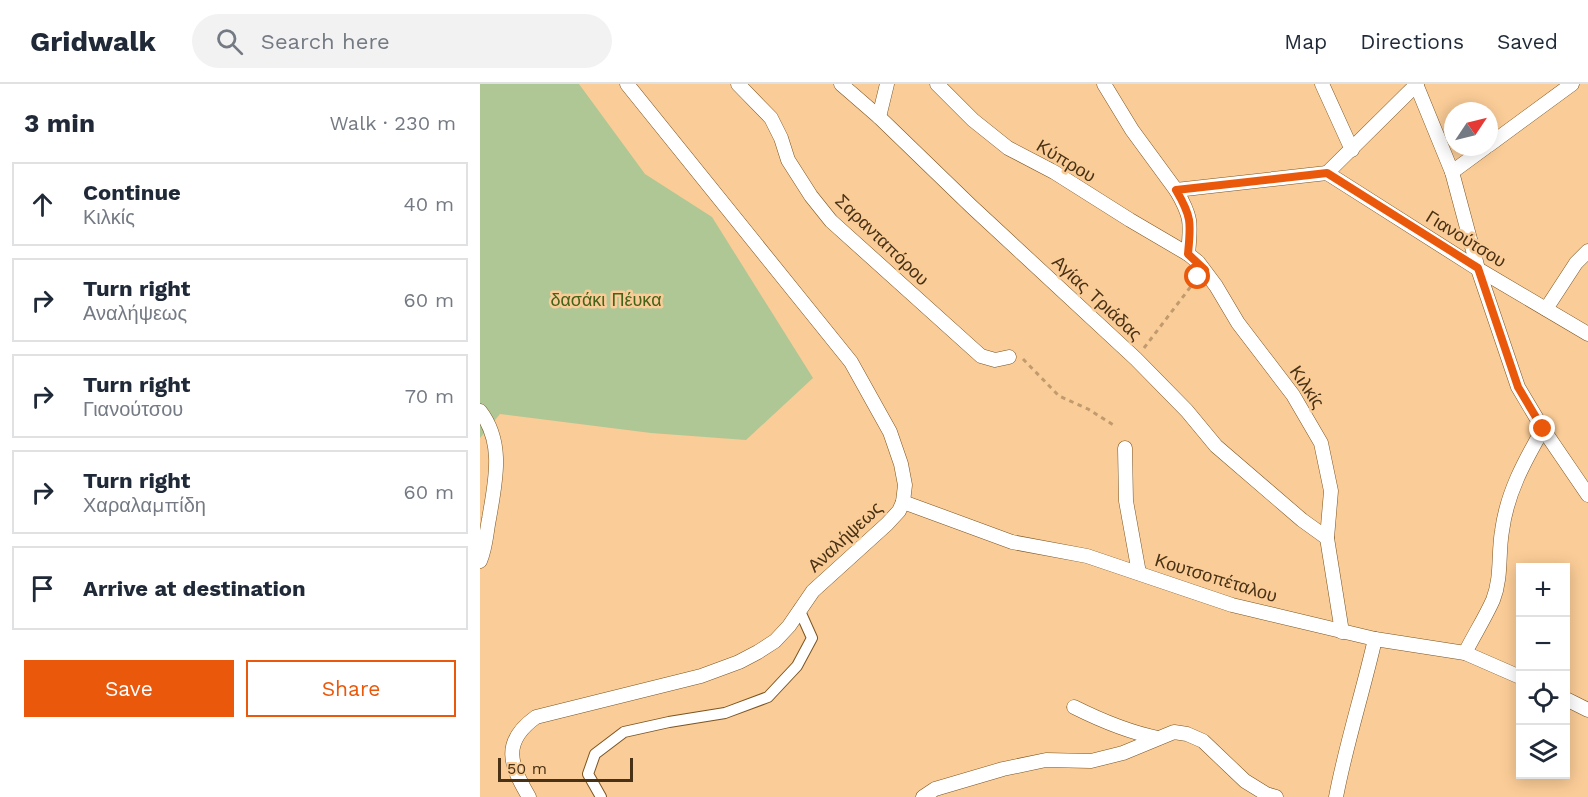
<!DOCTYPE html>
<html lang="en">
<head>
<meta charset="utf-8">
<style>
	body { margin:0; font-family:"Work Sans",sans-serif; background:#f2f2f3; color:#1f2937 }
	.controls { position:absolute; right:18px; bottom:18px; display:grid; overflow:hidden; border-radius:0px; box-shadow:0 3px 15px #0003 }
	.controls button { width:54px; height:54px; display:grid; place-items:center; padding:0; border:0; border-bottom:2px solid #e0e1e3; background:#fff; color:#1f2937; font:30px sans-serif }
	.compass { position:absolute; left:964px; top:18px; width:54px; height:54px; border-radius:50%; background:#fff; box-shadow:0 3px 15px #0003; rotate:55deg }
	.scale { position:absolute; left:18px; bottom:15px; width:135px; box-sizing:border-box; padding-left:6px; border:3px solid #483115; border-top:0; font-size:16px; line-height:21px; white-space:nowrap; color:#483115; -webkit-text-stroke:4px #facc97; paint-order:stroke }
	.stop { position:absolute; width:18px; height:18px; margin:-14px; border:4px solid #ea580c; border-radius:50%; background:#fff }
	.stop.end { background:#ea580c; border-color:#fff; box-shadow:0 2px 6px #0008 }
	.list { margin:0; padding:0; list-style:none }
	h2 { display:flex; justify-content:space-between; align-items:center; height:78px; margin:0; padding:0 24px; font-size:26px }
	h2 small { font-size:20px; font-weight:400; color:#747a83 }
	.list li { display:grid; grid-template-columns:39px 1fr auto; gap:18px; align-items:center; box-sizing:border-box; height:84px; margin:0 12px 12px; padding:0 12px; border:2px solid #e0e1e3; border-radius:0px }
	.list b { display:block; font-size:22px; white-space:nowrap }
	.list p { margin:0; font-size:20px; white-space:nowrap; color:#747a83 }
	.list em { font-size:20px; font-style:normal; color:#747a83 }
	.actions { display:flex; gap:12px; padding:18px 24px }
	.actions a { flex:1; padding:14px 0; border:2px solid #ea580c; border-radius:0px; text-align:center; font-size:21px; color:#ea580c }
	.actions .main { background:#ea580c; color:#fff }
	.icon { flex:none; width:33px; height:33px; fill:none; stroke:currentColor; stroke-width:2; stroke-linecap:round; stroke-linejoin:round }
	.map { position:relative; flex:none; width:1108px; height:713px; overflow:hidden }
	header { display:flex; align-items:center; gap:36px; box-sizing:border-box; height:84px; padding:0 30px; background:#fff; border-bottom:2px solid #e0e1e3 }
	header strong { font-size:28px }
	nav { display:flex; gap:33px; margin-inline-start:auto; font-size:21px }
	.search { width:420px; height:54px; background:#f2f2f3; display:flex; align-items:center; gap:15px; box-sizing:border-box; padding:0 21px; border-radius:33px; color:#747a83; font-size:22px }
	main { display:flex }
	aside { flex:1; background:#fff }
	.map>svg:first-child { display:block }
</style>
</head>
<body>
<header>
<strong>Gridwalk</strong>
<div class="search"><svg class="icon" aria-label="search" viewBox="0 0 24 24"><circle cx="10" cy="10" r="6"/><path d="M15 15l6 6"/></svg>Search here</div>
<nav><a>Map</a><a>Directions</a><a>Saved</a></nav>
</header>
<main>
<aside>
<h2>3 min<small>Walk · 230 m</small></h2>
<ul class="list">
<li><svg class="icon" aria-label="ahead" viewBox="0 0 24 24"><path d="M12 20V5M6 11l6-6 6 6"/></svg><div><b>Continue</b><p>Κιλκίς</p></div><em>40 m</em></li>
<li><svg class="icon" aria-label="right" viewBox="0 0 24 24"><path d="M7 20v-9h11M14 6l5 5-5 5"/></svg><div><b>Turn right</b><p>Αναλήψεως</p></div><em>60 m</em></li>
<li><svg class="icon" aria-label="right" viewBox="0 0 24 24"><path d="M7 20v-9h11M14 6l5 5-5 5"/></svg><div><b>Turn right</b><p>Γιανούτσου</p></div><em>70 m</em></li>
<li><svg class="icon" aria-label="right" viewBox="0 0 24 24"><path d="M7 20v-9h11M14 6l5 5-5 5"/></svg><div><b>Turn right</b><p>Χαραλαμπίδη</p></div><em>60 m</em></li>
<li><svg class="icon" aria-label="arrive" viewBox="0 0 24 24"><path d="M6 21V4h12l-3 4 3 4H6"/></svg><div><b>Arrive at destination</b></div></li>
</ul>
<div class="actions"><a class="main">Save</a><a>Share</a></div>
</aside>
<div class="map">
<svg width="1108" height="713" viewBox="0 0 1108 713">
	<rect width="100%" height="100%" fill="#facc97"/>
	<path fill="#aec795" d="M0 0H99L165 90 232 133 333 294 266 356 171 349 20 330 0 354Z"/>
	<g fill="none" stroke-linecap="round" stroke-linejoin="round">
		<g stroke="#7c5420" stroke-width="12">
			<path id="pedestrian" d="M121 713 108 690 115 670 144 648 189 638 245 629 288 613 317 582 332 554 319 525"/>
		</g>
		<g stroke="#7c5420" stroke-width="15">
			<g id="minor">
				<path d="M258 0 291 34 301 54 308 76 331 112 351 137 501 272 515 276 529 273"/>
				<path d="M361 0 399 33 491 122 656 275 707 327 736 362 822 436 847 454"/>
				<path d="M457 0 493 36 528 64 574 88 650 136 708 170"/>
				<path d="M624 0 652 46 696 106 847 89"/>
				<path d="M842 0 872 66"/>
				<path d="M936 0 972 88 998 185 1038 303 1063 345 1108 411"/>
				<path d="M399 33 407 0"/>
				<path d="M1009 61 1092 0"/>
				<path d="M972 88 1006 63"/>
				<path d="M847 89 998 185 1108 250"/>
				<path d="M847 89 937 0"/>
				<path d="M696 106C712 133 711 139 708 170L718 178 736 202 758 239 813 311 841 359 851 407 847 454 862 548"/>
				<path d="M1066 225 1096 179 1108 167"/>
				<path d="M0 327C25 359 15 399 9 435 6 450 6 463 0 477"/>
				<path d="M645 364 646 417 659 489"/>
				<path d="M423 418 532 458 607 472 752 521 895 555 985 569 1040 593"/>
				<path d="M985 569C994 551 1005 534 1013 516 1022 493 1018 470 1022 447 1027 409 1044 378 1063 345"/>
				<path d="M1086 615 1108 626"/>
				<path d="M594 623C622 637 648 648 678 654"/>
				<path d="M49 713C30 681 21 658 56 633L221 592 259 578 278 568 295 557 309 542 333 507 407 440 419 427 423 418 425 401 421 380 410 348 371 278 147 0"/>
				<path d="M443 713 455 705 523 685 566 676 611 677 643 669 694 648 707 650 723 657 765 697 786 710 796 713"/>
				<path d="M856 713C866 660 883 608 895 555"/>
			</g>
		</g>
		<g stroke="#c19b6e" stroke-width="3" stroke-dasharray="4.5 4.5" stroke-linecap="butt">
			<path d="M664 264 715 197"/>
			<path d="M543 275 579 312 608 325 635 342"/>
		</g>
		<use href="#pedestrian" stroke="#fff" stroke-width="10"/>
		<use href="#minor" stroke="#fff" stroke-width="14"/>
	</g>
	<g fill="none" stroke-linecap="round" stroke-linejoin="round">
		<path stroke="#ea580c" stroke-width="8" d="M718 193 725 186 708 170C711 139 712 133 696 106L847 89 998 184 1038 303 1063 345"/>
	</g>
	<g text-anchor="middle" stroke-width="5" stroke-linejoin="round" paint-order="stroke">
		<g font-size="18" fill="#483115" stroke="#facc97">
			<text transform="translate(586 77) rotate(31)" y="6">Κύπρου</text>
			<text transform="translate(986 155) rotate(32)" y="6">Γιανούτσου</text>
			<text transform="translate(402 156) rotate(44)" y="6">Σαρανταπόρου</text>
			<text transform="translate(617 214) rotate(43)" y="6">Αγίας Τριάδας</text>
			<text transform="translate(827 303) rotate(56)" y="6">Κιλκίς</text>
			<text transform="translate(365 453) rotate(-43)" y="6">Αναλήψεως</text>
			<text transform="translate(736 494) rotate(17)" y="6">Κουτσοπέταλου</text>
		</g>
		<g font-size="18" fill="#446319" stroke="#facc97">
			<text x="126" y="222">δασάκι Πέυκα</text>
		</g>
	</g>
</svg>
<div class="controls">
<button>+</button>
<button>−</button>
<button><svg class="icon" aria-label="locate" viewBox="0 0 24 24"><circle cx="12" cy="12" r="6"/><path d="M12 2v4M12 18v4M2 12h4M18 12h4"/></svg></button>
<button><svg class="icon" aria-label="layers" viewBox="0 0 24 24"><path d="M12 4l9 5-9 5-9-5zM3 14l9 5 9-5"/></svg></button>
</div>
<svg class="compass" viewBox="-18 -18 36 36"><path d="M0-13l5 13h-10z" fill="#e53935"/><path d="M0 13l5-13h-10z" fill="#747a83"/></svg>
<div class="scale">50 m</div>
<div class="stop" style="left:718px;top:193px"></div>
<div class="stop end" style="left:1063px;top:345px"></div>
</div>
</main>
</body>
</html>
